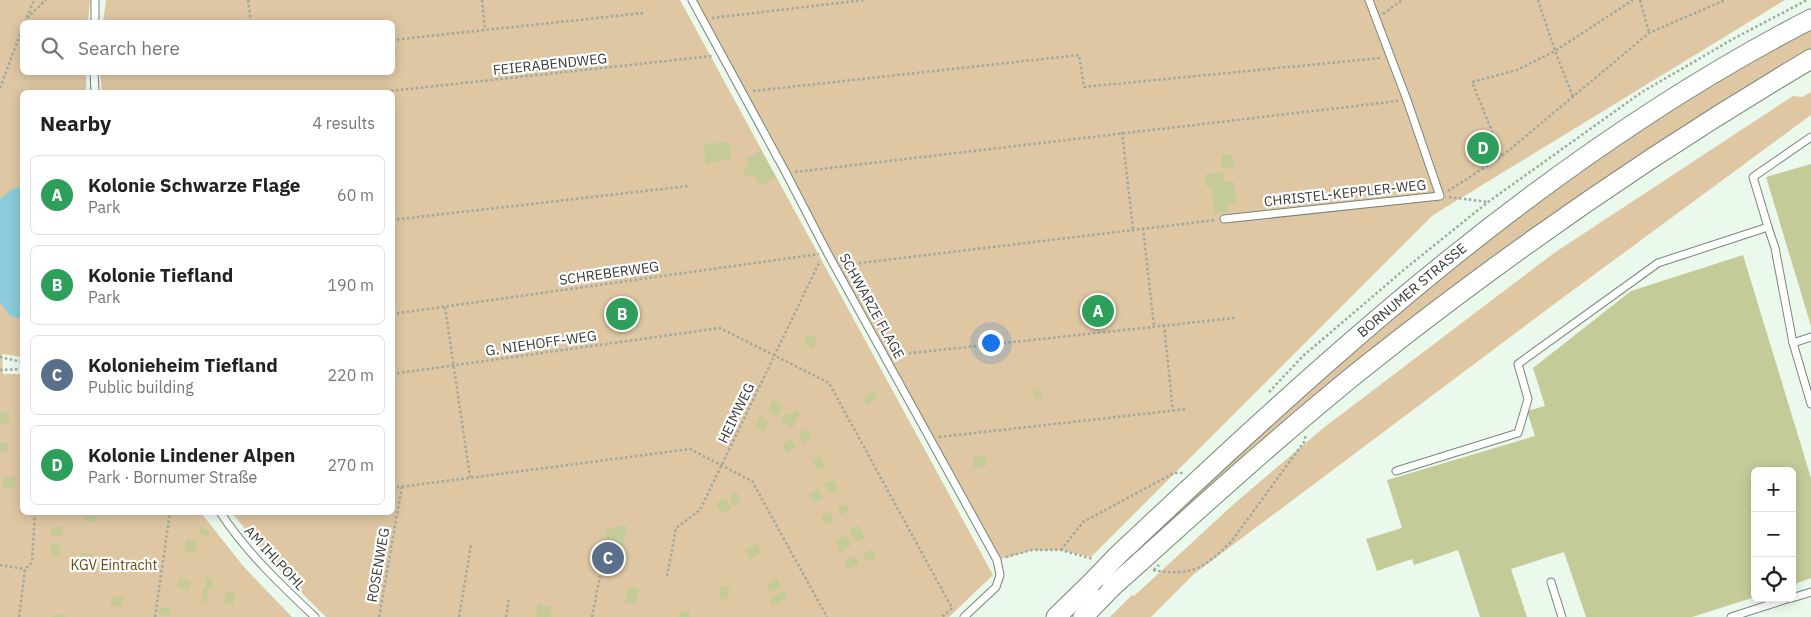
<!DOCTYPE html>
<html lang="en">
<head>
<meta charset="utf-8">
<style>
	body { margin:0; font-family:"IBM Plex Sans",sans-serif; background:#f2f2f2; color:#222 }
	.controls { position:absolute; right:15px; bottom:15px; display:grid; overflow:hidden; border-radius:8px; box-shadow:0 2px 12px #0003 }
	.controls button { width:45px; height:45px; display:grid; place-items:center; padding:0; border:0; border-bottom:1px solid #e0e0e0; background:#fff; color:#222; font:25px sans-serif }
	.you { position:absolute; left:990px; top:342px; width:18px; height:18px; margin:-12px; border:4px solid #fff; border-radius:50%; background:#1a73e8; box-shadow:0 0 0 8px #1a73e833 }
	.badge { display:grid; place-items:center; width:32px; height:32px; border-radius:50%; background:#911c7a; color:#fff; font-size:16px; font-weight:700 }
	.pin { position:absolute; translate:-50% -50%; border:2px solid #fff; box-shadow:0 1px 5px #0006 }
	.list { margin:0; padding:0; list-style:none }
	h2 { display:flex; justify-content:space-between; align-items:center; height:65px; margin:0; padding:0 20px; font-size:21px }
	h2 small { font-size:16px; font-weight:400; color:#767676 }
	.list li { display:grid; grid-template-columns:32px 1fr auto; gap:15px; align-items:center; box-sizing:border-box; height:80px; margin:0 10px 10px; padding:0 10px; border:1px solid #e0e0e0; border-radius:8px }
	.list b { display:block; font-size:19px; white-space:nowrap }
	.list p { margin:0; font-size:16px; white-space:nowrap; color:#767676 }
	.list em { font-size:16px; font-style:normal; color:#767676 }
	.icon { flex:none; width:28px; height:28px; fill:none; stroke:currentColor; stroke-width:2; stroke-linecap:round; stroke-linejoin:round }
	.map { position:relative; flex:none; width:1811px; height:617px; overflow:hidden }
	.search { position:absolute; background:#fff; box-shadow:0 2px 12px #0003; left:20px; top:20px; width:375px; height:55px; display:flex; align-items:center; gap:12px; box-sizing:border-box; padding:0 18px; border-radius:8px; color:#767676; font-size:19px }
	.panel { position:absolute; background:#fff; box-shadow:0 2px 12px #0003; left:20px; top:90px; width:375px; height:425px; border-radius:8px }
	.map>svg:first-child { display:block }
</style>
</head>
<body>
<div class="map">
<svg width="1811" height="617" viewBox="0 0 1811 617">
	<rect width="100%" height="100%" fill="#ebf9ec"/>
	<g fill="#dec7a2">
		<path d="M0 0H90L88 22H22V72L86 73V92H22V357L2 354 3 374H22V512L201 513 244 567 292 617H0Z"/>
		<path d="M106 0H680L993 575 949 617H326C292 584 261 550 232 513L392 512V92H102L100 73 392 72V22H103Z"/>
		<path d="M692 0H1785L1433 215 1091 557 1061 550H1033L997 560Z"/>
		<path d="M1811 29V52L1381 343 1285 420 1132 556H1128L1281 413 1441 275 1616 142 1704 87Z"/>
		<path d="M1811 92V115L1557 302 1194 574 1151 617H1110L1132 595 1134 596 1235 503 1322 429 1554 253 1793 96 1802 97Z"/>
	</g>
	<path fill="#8ccbdc" d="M22 186V319L10 316 0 302V199L11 190Z"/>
	<g fill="#c5cb98">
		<path d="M729 142 731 159 706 164 703 144Z"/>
		<path d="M761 151 776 177 760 186 754 175 748 178 742 169 749 165 745 159Z"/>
		<path d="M1232 154 1234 168 1222 169 1221 155Z"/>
		<path d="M1811 164V326L1766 177Z"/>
		<path d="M1224 172 1225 182 1234 181 1236 203 1228 204 1229 212 1215 214 1211 186 1206 187 1205 174Z"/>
		<path d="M1743 255 1811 478V578L1792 585V471H1755V597L1692 617H1586L1564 552 1511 569 1527 617H1480L1458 550 1414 565 1412 559 1377 571 1366 539 1402 528 1387 480 1535 436 1527 411 1545 406 1533 368 1631 291Z"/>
		<path d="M808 334 818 338 813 348 804 344Z"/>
		<path d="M1042 389V398L1035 399 1034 390Z"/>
		<path d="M874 391 877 399 867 404 863 397Z"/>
		<path d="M773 400 783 405 777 416 768 411Z"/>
		<path d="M794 409 800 413 793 428 781 422 785 413 791 415Z"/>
		<rect x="0" y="412" width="9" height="12"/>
		<path d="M760 416 770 421 764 432 754 427Z"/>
		<path d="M807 429 811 439 803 443 798 434Z"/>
		<path d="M791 439 796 448 787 453 782 444Z"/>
		<path d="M0 442H8V453L0 452Z"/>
		<path d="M985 455 987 466 974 468 973 457Z"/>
		<path d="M820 456 826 467 818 471 812 460Z"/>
		<path d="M3 477H15V488H2Z"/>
		<path d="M833 479 838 489 830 494 824 484Z"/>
		<path d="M818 489 823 498 813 503 809 494Z"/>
		<path d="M737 492 741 501 733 506 730 501 732 499 730 496Z"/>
		<path d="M726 498 731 508 722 513 716 503Z"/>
		<path d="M846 504 850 510 841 515 837 509Z"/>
		<path d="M830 512 834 521 826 525 821 517Z"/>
		<rect x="85" y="515" width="10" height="7"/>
		<path d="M627 525 618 574 593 570 598 542H604L606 530Z"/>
		<path d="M858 525 865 538 856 542 849 529Z"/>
		<path d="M201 526 210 532 206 537 198 532Z"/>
		<path d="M51 527H63V536L51 535Z"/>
		<path d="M846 535 851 546 840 552 835 541Z"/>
		<path d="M186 539 197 540 196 552 185 551Z"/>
		<path d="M51 543 60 544 59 556H51Z"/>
		<path d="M757 543 762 552 750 559 745 550Z"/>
		<path d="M872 549 876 557 867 562 863 554Z"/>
		<path d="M80 553 92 554 91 567 79 566Z"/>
		<path d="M855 556 859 563 848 569 844 562Z"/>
		<path d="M119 560 128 562 126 573 117 572Z"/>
		<path d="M179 578 191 580 189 590 177 588Z"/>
		<path d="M206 578H213L212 588 205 587Z"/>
		<path d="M777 579 781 587 770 593 766 585Z"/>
		<path d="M721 585 729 587 727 600 719 598Z"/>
		<path d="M628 586 639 588 636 604 625 602Z"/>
		<path d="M203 588 208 589 207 602 201 601Z"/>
		<path d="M226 591 235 593 233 605 224 603Z"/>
		<path d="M784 591 787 597 773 606 769 600Z"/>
		<path d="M112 595 124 598 121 607 110 605Z"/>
		<path d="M538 604 552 607 550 617H536Z"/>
		<path d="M160 607 170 608 169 616 159 614Z"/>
		<path d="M681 610 690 612 689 617H679Z"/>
		<rect x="52" y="615" width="13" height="2"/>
	</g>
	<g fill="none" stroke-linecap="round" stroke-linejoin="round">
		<g stroke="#79867a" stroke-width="9">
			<g id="lane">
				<path d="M692 0 786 173 828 254 997 560 1000 575 996 587 964 617"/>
				<path d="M95 22V0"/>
				<path d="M94 72 95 92"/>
				<path d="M1224 219 1440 196 1407 100 1369 0"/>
				<path d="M1768 227 1753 177 1811 137"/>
				<path d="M1793 343 1811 337"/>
				<path d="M1396 471 1518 433 1528 399 1518 364 1658 263 1768 227 1775 248 1793 343 1811 404"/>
				<path d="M220 512C246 552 281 585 315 617"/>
				<path d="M1551 582 1562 617"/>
				<path d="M1792 598 1811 592"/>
				<path d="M1731 617 1790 598"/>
			</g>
		</g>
		<g stroke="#79867a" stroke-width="21">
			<g id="secondary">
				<path d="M1116 557C1330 355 1548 154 1811 19"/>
				<path d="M1140 562C1213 496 1286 430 1363 368 1505 255 1655 151 1811 59"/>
				<path d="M1056 617 1091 583"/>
				<path d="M1083 617 1112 587"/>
			</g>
		</g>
		<g stroke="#9fa9a0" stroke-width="2.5" stroke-dasharray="2.5 2.5" stroke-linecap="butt">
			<path d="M248 0 251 22"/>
			<path d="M482 0 485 30"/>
			<path d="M1538 0 1555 51 1573 97"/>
			<path d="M1640 0 1649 32"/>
			<path d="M1383 14 1402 0"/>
			<path d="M27 18 46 0"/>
			<path d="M712 18 864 0"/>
			<path d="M25 22 34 0"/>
			<path d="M392 40 643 13"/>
			<path d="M0 88 22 29"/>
			<path d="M753 91 1079 55 1084 87 1381 58"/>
			<path d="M381 92 712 56"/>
			<path d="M1122 132 1133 229"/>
			<path d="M1502 156 1472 82 1517 70 1555 51 1633 0"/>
			<path d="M795 172 1398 101"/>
			<path d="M1448 191 1502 156 1649 33 1725 0"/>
			<path d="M1449 197 1488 202"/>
			<path d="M392 220 688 186"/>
			<path d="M1143 228 1154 326"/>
			<path d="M844 265 1216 220"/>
			<path d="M445 307 470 477"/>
			<path d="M392 314 819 254"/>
			<path d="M1164 325 1173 411"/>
			<path d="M894 355 1234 318"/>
			<path d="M0 357 22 362"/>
			<path d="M0 370 22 369"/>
			<path d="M392 374 720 328 829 383 952 608 942 617"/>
			<path d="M1269 392 1303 356 1406 268 1488 202 1642 92 1733 39 1807 0"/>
			<path d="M939 437 1187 409"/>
			<path d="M392 488 690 449 752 481 827 617"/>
			<path d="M1061 550 1083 522 1174 473H1183"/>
			<path d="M1006 557 1032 550H1061L1093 559"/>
			<path d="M0 565 25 569"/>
			<path d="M1153 570C1191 577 1204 568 1231 542L1304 442 1306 435"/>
			<path d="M667 576 676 528 700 510 820 261"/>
			<path d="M19 617 25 569 32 562 35 512"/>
			<path d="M155 617 170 512"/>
			<path d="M379 617 402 486"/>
			<path d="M459 617 471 545"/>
			<path d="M506 617 509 598"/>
			<path d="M592 617 600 576"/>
		</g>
		<use href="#lane" stroke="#fff" stroke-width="7"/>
		<use href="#secondary" stroke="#fff" stroke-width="19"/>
		<g stroke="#79867a" stroke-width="21" stroke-linecap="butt">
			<g id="secondary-bridge">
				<path d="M1091 583 1116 557"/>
				<path d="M1112 587 1140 562"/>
			</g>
		</g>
		<path stroke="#9fa9a0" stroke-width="2.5" stroke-dasharray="2.5 2.5" stroke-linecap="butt" d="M1154 570 1159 565"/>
		<use href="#secondary-bridge" stroke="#fff" stroke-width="19"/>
	</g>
	<g text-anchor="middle" stroke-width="4.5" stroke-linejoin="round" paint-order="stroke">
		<g font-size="14" fill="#373c37" stroke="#fff">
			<text transform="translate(550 64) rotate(-6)" y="5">FEIERABENDWEG</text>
			<text transform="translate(1345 193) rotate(-6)" y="5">CHRISTEL-KEPPLER-WEG</text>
			<text transform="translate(609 273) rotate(-8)" y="5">SCHREBERWEG</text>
			<text transform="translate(1412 290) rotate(-40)" y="5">BORNUMER STRASSE</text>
			<text transform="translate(872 306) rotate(61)" y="5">SCHWARZE FLAGE</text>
			<text transform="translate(541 343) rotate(-8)" y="5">G. NIEHOFF-WEG</text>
			<text transform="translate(736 413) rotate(-64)" y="5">HEIMWEG</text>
			<text transform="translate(275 558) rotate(47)" y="5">AM IHLPOHL</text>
			<text transform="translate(378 565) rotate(-80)" y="5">ROSENWEG</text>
		</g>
		<g font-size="14" fill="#694d16" stroke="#fff">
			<text x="114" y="570">KGV Eintracht</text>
		</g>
	</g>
</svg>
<div class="controls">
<button>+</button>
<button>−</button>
<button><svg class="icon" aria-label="locate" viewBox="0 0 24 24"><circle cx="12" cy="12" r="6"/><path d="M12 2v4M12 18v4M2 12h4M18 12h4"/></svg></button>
</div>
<div class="you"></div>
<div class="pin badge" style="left:1098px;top:311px;background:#2e9e5b">A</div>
<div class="pin badge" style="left:622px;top:314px;background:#2e9e5b">B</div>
<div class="pin badge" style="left:608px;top:558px;background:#5c6f8a">C</div>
<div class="pin badge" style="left:1483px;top:148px;background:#2e9e5b">D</div>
<div class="search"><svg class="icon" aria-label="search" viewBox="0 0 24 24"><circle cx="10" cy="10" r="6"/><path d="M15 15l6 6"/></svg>Search here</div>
<section class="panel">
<h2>Nearby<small>4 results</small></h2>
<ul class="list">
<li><span class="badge" style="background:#2e9e5b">A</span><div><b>Kolonie Schwarze Flage</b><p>Park</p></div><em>60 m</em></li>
<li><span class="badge" style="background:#2e9e5b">B</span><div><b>Kolonie Tiefland</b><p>Park</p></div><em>190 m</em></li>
<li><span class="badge" style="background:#5c6f8a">C</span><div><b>Kolonieheim Tiefland</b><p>Public building</p></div><em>220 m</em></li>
<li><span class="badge" style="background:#2e9e5b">D</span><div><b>Kolonie Lindener Alpen</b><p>Park · Bornumer Straße</p></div><em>270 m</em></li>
</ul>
</section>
</div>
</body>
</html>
